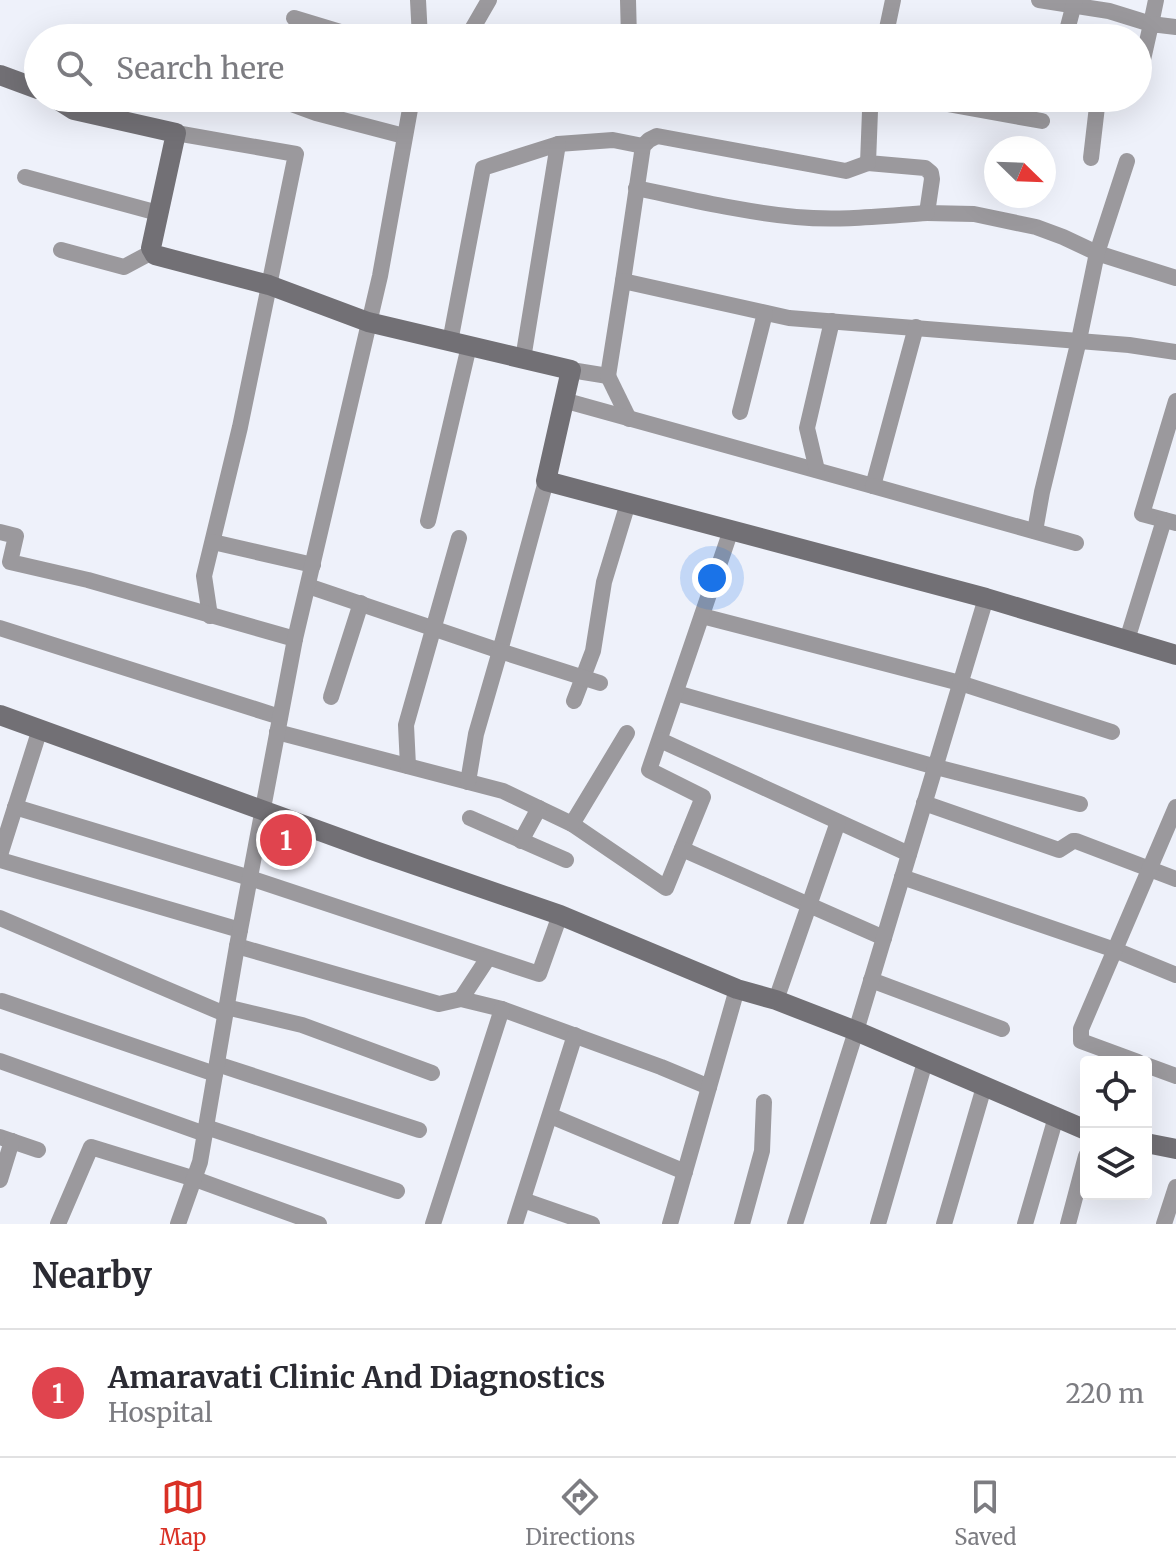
<!DOCTYPE html>
<html lang="en">
<head>
<meta charset="utf-8">
<style>
	body { margin:0; font-family:Merriweather,serif; background:#f7f7f7; color:#2b2b33 }
	.controls { position:absolute; right:24px; bottom:24px; display:grid; overflow:hidden; border-radius:8px; box-shadow:0 8px 32px #0002 }
	.controls button { width:72px; height:72px; display:grid; place-items:center; padding:0; border:0; border-bottom:2px solid #e1e1e2; background:#fff; color:#2b2b33; font:40px sans-serif }
	.compass { position:absolute; left:984px; top:136px; width:72px; height:72px; border-radius:50%; background:#fff; box-shadow:0 8px 32px #0002; rotate:113deg }
	.you { position:absolute; left:712px; top:578px; width:28px; height:28px; margin:-20px; border:6px solid #fff; border-radius:50%; background:#1a73e8; box-shadow:0 0 0 12px #1a73e833 }
	.badge { display:grid; place-items:center; width:52px; height:52px; border-radius:50%; background:#d93025; color:#fff; font-size:26px; font-weight:700 }
	.pin { position:absolute; translate:-50% -50%; border:4px solid #fff; box-shadow:0 2px 8px #0006 }
	.list { margin:0; padding:0; list-style:none }
	h2 { display:flex; justify-content:space-between; align-items:center; height:104px; margin:0; padding:0 32px; font-size:34px }
	h2 small { font-size:26px; font-weight:400; color:#7c7c81 }
	.list li { display:grid; grid-template-columns:52px 1fr auto; gap:24px; align-items:center; box-sizing:border-box; height:128px; padding:0 32px; border-top:2px solid #e1e1e2 }
	.list b { display:block; font-size:30px; white-space:nowrap }
	.list p { margin:0; font-size:26px; white-space:nowrap; color:#7c7c81 }
	.list em { font-size:26px; font-style:normal; color:#7c7c81 }
	.icon { flex:none; width:44px; height:44px; fill:none; stroke:currentColor; stroke-width:2; stroke-linecap:round; stroke-linejoin:round }
	.map { position:relative; flex:none; width:1176px; height:1224px; overflow:hidden }
	.search { position:absolute; background:#fff; box-shadow:0 8px 32px #0002; left:24px; right:24px; top:24px; height:88px; display:flex; align-items:center; gap:20px; box-sizing:border-box; padding:0 28px; border-radius:44px; color:#7c7c81; font-size:30px }
	.sheet { height:232px; background:#fff }
	nav { display:flex; justify-content:space-around; align-items:center; box-sizing:border-box; height:112px; border-top:2px solid #e1e1e2; background:#fff; font-size:22px; color:#7c7c81 }
	nav a { display:grid; justify-items:center; gap:4px }
	nav .on { color:#d93025 }
	.map>svg:first-child { display:block }
</style>
</head>
<body>
<div class="map">
<svg width="1176" height="1224" viewBox="0 0 1176 1224">
	<rect width="100%" height="100%" fill="#eef1fa"/>
	<path fill="#bcdff9" stroke="#8d949a" stroke-width="2" d="M276 829 297 837 290 856 269 848Z"/>
	<g fill="none" stroke-linecap="round" stroke-linejoin="round">
		<g stroke="#9b999d" stroke-width="16">
			<path d="M418 0 420 38"/>
			<path d="M628 0 629 38"/>
			<path d="M1039 0 1109 11 1151 24 1156 0"/>
			<path d="M294 18 360 38"/>
			<path d="M467 38 489 0"/>
			<path d="M885 38 893 0"/>
			<path d="M1065 38 1075 0"/>
			<path d="M1138 71 1142 64 1151 24 1176 27"/>
			<path d="M275 98 316 113 404 136"/>
			<path d="M872 98 870 111 868 163 925 168 931 173 932 179 927 213 974 214 1036 227 1063 237 1097 253 1176 278"/>
			<path d="M914 98 1042 121"/>
			<path d="M85 112 109 98"/>
			<path d="M176 133 296 154 240 427 204 576 210 616"/>
			<path d="M1091 158 1098 98"/>
			<path d="M25 177 158 213"/>
			<path d="M636 188C689 199 742 212 796 217 840 221 883 216 927 213"/>
			<path d="M61 250 124 267 152 252"/>
			<path d="M623 281 643 146 649 140 657 136 846 171 868 163"/>
			<path d="M450 342 483 168 558 144 613 140 643 146"/>
			<path d="M523 359 558 144"/>
			<path d="M571 370 608 376 623 281 789 318 1129 345 1176 352"/>
			<path d="M608 376 629 419"/>
			<path d="M563 400 873 486 916 327"/>
			<path d="M1176 401 1142 514 1176 523"/>
			<path d="M740 412 765 313"/>
			<path d="M817 470 807 428 832 321"/>
			<path d="M873 486 1076 543"/>
			<path d="M428 521 469 346"/>
			<path d="M1035 531 1042 492 1079 340 1097 253 1127 161"/>
			<path d="M0 532 16 536 10 562 88 580 295 639"/>
			<path d="M213 542 313 565"/>
			<path d="M308 586 500 651 546 481"/>
			<path d="M702 616 960 683 1112 732"/>
			<path d="M0 628 280 717"/>
			<path d="M1127 640 1164 520"/>
			<path d="M676 693 936 767 1080 804"/>
			<path d="M331 697 361 603"/>
			<path d="M574 701 593 651 604 582 628 503"/>
			<path d="M277 732 503 791 572 824 666 888 703 797 649 770 731 530"/>
			<path d="M660 740 909 854"/>
			<path d="M408 766 406 725 459 538"/>
			<path d="M468 782 476 734 500 651 600 683"/>
			<path d="M924 803 1059 850 1073 841H1076L1176 879"/>
			<path d="M15 807 250 878 539 974 560 915"/>
			<path d="M470 818 566 860"/>
			<path d="M572 824 627 733"/>
			<path d="M521 841 539 808"/>
			<path d="M682 849 884 938"/>
			<path d="M0 855 40 729"/>
			<path d="M0 860 240 930"/>
			<path d="M902 877 1115 950 1176 975"/>
			<path d="M0 918 225 1014"/>
			<path d="M237 946 439 1004 461 999 502 1009 661 1067 709 1087"/>
			<path d="M871 980 1002 1029"/>
			<path d="M461 999 488 958"/>
			<path d="M776 1000 838 822"/>
			<path d="M2 1001 215 1074"/>
			<path d="M226 1007 302 1025 432 1073"/>
			<path d="M0 1061 205 1134"/>
			<path d="M1138 1062 1081 1041V1029L1176 807"/>
			<path d="M217 1064 419 1130"/>
			<path d="M1146 1065 1176 1076"/>
			<path d="M551 1116 685 1172"/>
			<path d="M206 1127 397 1191"/>
			<path d="M0 1137 38 1150"/>
			<path d="M0 1180 12 1141"/>
			<path d="M523 1200 592 1224"/>
			<path d="M58 1224 91 1147 195 1179 319 1224"/>
			<path d="M178 1224 200 1162 237 946 295 639 380 276 412 98"/>
			<path d="M433 1224 502 1009"/>
			<path d="M515 1224 575 1035"/>
			<path d="M670 1224 737 989"/>
			<path d="M742 1224 762 1151 764 1102"/>
			<path d="M795 1224 856 1031 986 598"/>
			<path d="M878 1224 925 1062"/>
			<path d="M944 1224 984 1087"/>
			<path d="M1025 1224 1056 1117"/>
			<path d="M1068 1224 1086 1156"/>
			<path d="M1164 1224 1176 1187"/>
		</g>
		<g stroke="#727075" stroke-width="20">
			<path d="M0 75 38 89"/>
			<path d="M55 98 74 110 176 133 151 248 155 255 269 285 368 322 571 370 546 481 986 598 1176 655"/>
			<path d="M0 715 372 850 560 915 737 989 776 1000 856 1031 1086 1130"/>
			<path d="M1146 1143 1176 1149"/>
		</g>
	</g>
</svg>
<div class="controls">
<button><svg class="icon" aria-label="locate" viewBox="0 0 24 24"><circle cx="12" cy="12" r="6"/><path d="M12 2v4M12 18v4M2 12h4M18 12h4"/></svg></button>
<button><svg class="icon" aria-label="layers" viewBox="0 0 24 24"><path d="M12 4l9 5-9 5-9-5zM3 14l9 5 9-5"/></svg></button>
</div>
<svg class="compass" viewBox="-18 -18 36 36"><path d="M0-13l5 13h-10z" fill="#e53935"/><path d="M0 13l5-13h-10z" fill="#7c7c81"/></svg>
<div class="you"></div>
<div class="pin badge" style="left:286px;top:840px;background:#e0444e">1</div>
<div class="search"><svg class="icon" aria-label="search" viewBox="0 0 24 24"><circle cx="10" cy="10" r="6"/><path d="M15 15l6 6"/></svg>Search here</div>
</div>
<section class="sheet">
<h2>Nearby<small></small></h2>
<ul class="list">
<li><span class="badge" style="background:#e0444e">1</span><div><b>Amaravati Clinic And Diagnostics</b><p>Hospital</p></div><em>220 m</em></li>
</ul>
</section>
<nav>
<a class="on"><svg class="icon" aria-label="map" viewBox="0 0 24 24"><path d="M3 6l6-2 6 2 6-2v14l-6 2-6-2-6 2zM9 4v14M15 6v14"/></svg>Map</a>
<a><svg class="icon" aria-label="directions" viewBox="0 0 24 24"><path d="M12 3l9 9-9 9-9-9zM9 14v-3h6M13 9l2 2-2 2"/></svg>Directions</a>
<a><svg class="icon" aria-label="saved" viewBox="0 0 24 24"><path d="M7 4h10v16l-5-4-5 4z"/></svg>Saved</a>
</nav>
</body>
</html>
